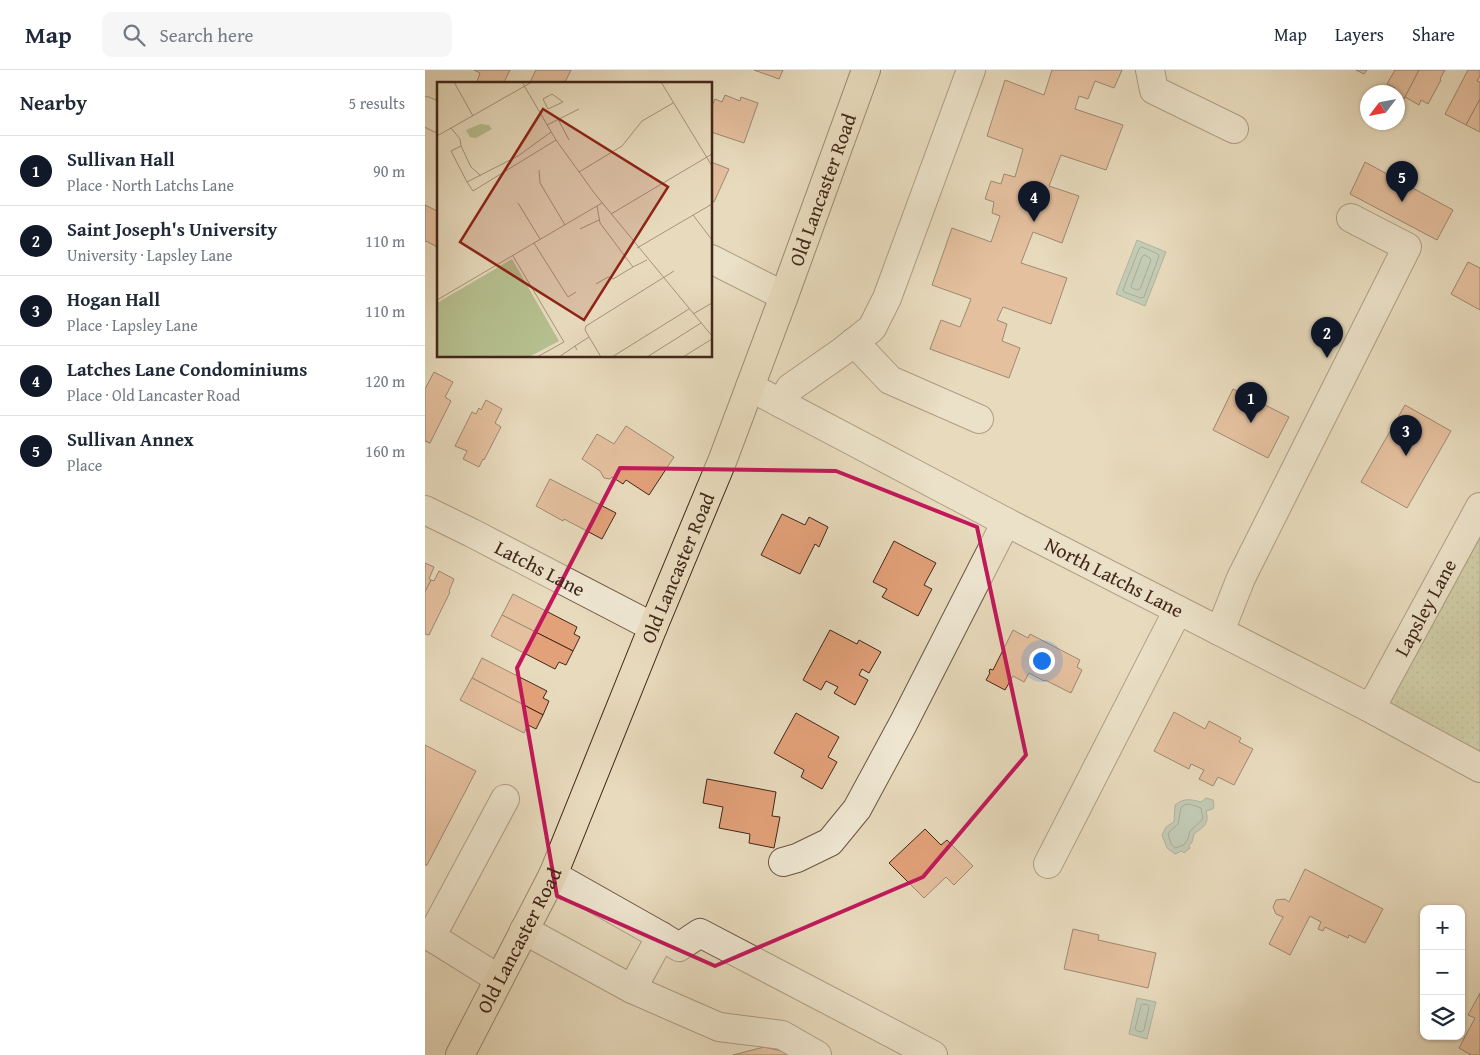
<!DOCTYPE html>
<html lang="en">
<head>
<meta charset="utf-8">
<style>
	body { margin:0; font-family:"Gentium Book Plus",serif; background:#f6f6f7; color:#1f2937 }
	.controls { position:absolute; right:15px; bottom:15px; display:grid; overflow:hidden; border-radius:10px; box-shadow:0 1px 4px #0004 }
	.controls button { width:45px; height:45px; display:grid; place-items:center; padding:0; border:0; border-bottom:1px solid #e0e1e3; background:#fff; color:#1f2937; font:25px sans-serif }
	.compass { position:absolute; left:935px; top:15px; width:45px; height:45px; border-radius:50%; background:#fff; box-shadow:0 1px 4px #0004; rotate:238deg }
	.you { position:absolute; left:616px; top:590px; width:18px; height:18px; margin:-12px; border:4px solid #fff; border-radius:50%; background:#1a73e8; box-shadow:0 0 0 8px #1a73e833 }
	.badge { display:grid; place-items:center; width:32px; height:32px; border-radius:50%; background:#111827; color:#fff; font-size:16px; font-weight:700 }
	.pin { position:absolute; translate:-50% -41px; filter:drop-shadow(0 1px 2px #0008) }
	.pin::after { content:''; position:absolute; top:26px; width:18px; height:15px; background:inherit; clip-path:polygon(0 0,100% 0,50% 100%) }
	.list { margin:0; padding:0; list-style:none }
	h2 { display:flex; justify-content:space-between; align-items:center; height:65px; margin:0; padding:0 20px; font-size:21px }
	h2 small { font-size:16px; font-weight:400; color:#747a83 }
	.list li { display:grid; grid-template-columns:32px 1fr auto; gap:15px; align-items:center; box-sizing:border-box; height:70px; padding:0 20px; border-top:1px solid #e0e1e3 }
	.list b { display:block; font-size:19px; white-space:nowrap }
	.list p { margin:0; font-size:16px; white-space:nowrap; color:#747a83 }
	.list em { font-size:16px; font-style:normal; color:#747a83 }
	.icon { flex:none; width:28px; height:28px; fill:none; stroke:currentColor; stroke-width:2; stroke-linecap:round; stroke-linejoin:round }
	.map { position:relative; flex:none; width:1055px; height:985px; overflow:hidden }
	header { display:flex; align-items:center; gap:30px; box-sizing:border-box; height:70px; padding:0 25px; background:#fff; border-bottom:1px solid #e0e1e3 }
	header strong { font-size:24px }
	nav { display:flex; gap:28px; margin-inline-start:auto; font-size:18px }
	.search { width:350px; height:45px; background:#f6f6f7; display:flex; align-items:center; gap:12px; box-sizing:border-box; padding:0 18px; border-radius:10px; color:#747a83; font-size:19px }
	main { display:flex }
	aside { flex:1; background:#fff }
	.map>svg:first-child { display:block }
</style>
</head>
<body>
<header>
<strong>Map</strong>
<div class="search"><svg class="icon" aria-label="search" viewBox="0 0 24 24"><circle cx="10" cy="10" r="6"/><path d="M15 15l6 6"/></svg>Search here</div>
<nav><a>Map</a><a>Layers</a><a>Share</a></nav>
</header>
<main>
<aside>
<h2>Nearby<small>5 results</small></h2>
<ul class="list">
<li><span class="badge">1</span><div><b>Sullivan Hall</b><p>Place · North Latchs Lane</p></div><em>90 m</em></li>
<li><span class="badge">2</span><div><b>Saint Joseph's University</b><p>University · Lapsley Lane</p></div><em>110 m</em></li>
<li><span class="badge">3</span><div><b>Hogan Hall</b><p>Place · Lapsley Lane</p></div><em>110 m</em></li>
<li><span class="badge">4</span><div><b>Latches Lane Condominiums</b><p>Place · Old Lancaster Road</p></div><em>120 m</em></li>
<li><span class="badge">5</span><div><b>Sullivan Annex</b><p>Place</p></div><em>160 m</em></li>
</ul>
</aside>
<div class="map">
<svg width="1055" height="985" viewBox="0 0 1055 985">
	<defs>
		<pattern id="garden-dots" width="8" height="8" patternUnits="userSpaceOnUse" patternTransform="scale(1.25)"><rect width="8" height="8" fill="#b6c090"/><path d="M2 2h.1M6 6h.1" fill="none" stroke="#969c75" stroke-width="1.8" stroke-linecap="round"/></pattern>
	</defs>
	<rect width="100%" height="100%" fill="#e8dbbd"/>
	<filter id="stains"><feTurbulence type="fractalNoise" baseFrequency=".004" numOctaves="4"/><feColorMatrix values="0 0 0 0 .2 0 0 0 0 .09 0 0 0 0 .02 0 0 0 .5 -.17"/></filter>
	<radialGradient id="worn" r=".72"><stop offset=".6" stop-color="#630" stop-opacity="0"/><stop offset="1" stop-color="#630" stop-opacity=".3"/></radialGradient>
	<path fill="url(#garden-dots)" stroke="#7c7455" d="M1055 462V681L964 634Z"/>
	<g fill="#97bbae" stroke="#758073">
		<path d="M712 170 741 182 720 236 691 224Z"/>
		<path d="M781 728 788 730 789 735 788 739 781 741C785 754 778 757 769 764L767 772 764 776 765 778 759 783 757 781 750 784 742 778 737 765 741 757 749 752 750 735C759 728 765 729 776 732Z"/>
		<path d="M712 928 731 932 722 969 704 964Z"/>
	</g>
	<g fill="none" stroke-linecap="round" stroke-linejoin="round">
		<g stroke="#6c7164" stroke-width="1">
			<path d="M717 177 733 184 734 186 719 227 716 228 699 222 698 220 714 179Z"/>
			<path d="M720 185 725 188 726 190 715 219 712 220 707 218 706 216 717 187Z"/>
			<path d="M765 734 776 738 778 749 765 761 763 769 759 775 750 778 746 774 743 764 745 761 753 754 756 738 759 735Z"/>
			<path d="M718 934 723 935 724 937 719 960 717 962 712 961 710 959 716 936Z"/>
		</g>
	</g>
	<g fill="#e3a17a" stroke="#42271a">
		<path d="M49 0H85L78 14H51L55 3Z"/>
		<path d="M111 0H146L139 14H104Z"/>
		<path d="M329 0H358L354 9Z"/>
		<path d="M627 0H697L689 18 670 11 663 29 654 26 650 39 698 55 681 100 636 85 624 116 654 126 637 173 608 162 596 193 642 208 626 254 578 237 572 250 582 254 577 271 595 278 584 308 505 279 516 250 535 257 546 229 507 215 527 158 566 172 575 146 567 143 569 132 560 129 566 111 576 114 579 104 590 107 598 79 562 66 580 10 619 25Z"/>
		<path d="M931 0H942L939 4Z"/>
		<path d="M970 0H994L979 29 972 25V22H968L970 18 962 14Z"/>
		<path d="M994 0H1020L1015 9 1016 10 1003 34 996 30 994 35 980 27Z"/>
		<path d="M1043 0H1055V6L1052 11 1055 12V29L1041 55 1020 44Z"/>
		<path d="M300 25 315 31 316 27 333 33 319 73 286 62V38L290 29 297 32Z"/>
		<path d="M1055 29V62L1041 55Z"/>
		<path d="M286 92 304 99 289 132 286 131Z"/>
		<path d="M940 92 1028 140 1012 170 925 124Z"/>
		<path d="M0 135 14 142V178L1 171 0 172Z"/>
		<path d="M1043 192 1055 198V240L1026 224Z"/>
		<path d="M9 302 28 312 20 327 26 331 5 373 0 371V319Z"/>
		<path d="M808 319 864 347 843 388 788 360Z"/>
		<path d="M61 330 77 339 70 353 76 357 59 390 58 389 54 397 38 389 42 381 30 376 47 342 51 344 54 338 56 340Z"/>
		<path d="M980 335 1026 361 982 438 936 412Z"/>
		<path d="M201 356 249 387 224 425 201 410 198 414 187 407 185 409 179 408 175 401 157 389 172 364 189 374Z"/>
		<path d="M125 409 191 443 177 469 139 449 138 451 111 436Z"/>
		<path d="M357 444 380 455 384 447 403 457 394 477 390 474 375 504 336 485Z"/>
		<path d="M469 471 511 493 499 515 507 519 493 546 457 527 462 519 448 512Z"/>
		<path d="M0 493 9 497 4 509 6 510 0 522Z"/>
		<path d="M14 501 29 509 24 521 25 522 4 565 0 564V522L6 510 9 511Z"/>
		<path d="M88 524 152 557 149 564 155 567 148 581 77 545Z"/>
		<path d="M77 545 148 581 141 595 134 592 130 599 66 566Z"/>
		<path d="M405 560 432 574 434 570 456 582 444 603 437 599 434 605 443 610 430 635 409 623 413 617 401 611 396 620 378 610Z"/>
		<path d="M588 560 603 568 605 564 655 590 652 597 657 600 646 623 620 610 619 611 604 603 599 612 588 606 580 620 561 610 565 603 564 602 565 599 568 600Z"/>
		<path d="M57 588 122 621 118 628 124 631 118 645 47 608Z"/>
		<path d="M47 608 118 645 111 659 103 655 99 663 35 630Z"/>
		<path d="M749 642 780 659 784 651 816 668 814 672 828 679 809 715 793 707 788 716 774 709 779 700 766 694 764 699 729 681Z"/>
		<path d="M371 643 414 667 403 687 412 692 397 719 376 707 379 700 349 683Z"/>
		<path d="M0 675 51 701 2 795H0Z"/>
		<path d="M282 709 351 722 347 746 355 747 349 778 324 773 325 764 294 758 298 737 278 733Z"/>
		<path d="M500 759 516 775 522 770 548 796 529 815 521 807 499 828 464 793Z"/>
		<path d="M880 799 958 839 940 873 924 865 923 868 900 857 898 861 893 859 896 852 885 846 865 885 844 874 858 847 851 844 848 837 851 830 860 829 864 832Z"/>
		<path d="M648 859 674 865 673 870 731 883 723 918 639 899Z"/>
		<path d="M1055 923V985H1046L1034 978 1050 948 1043 945Z"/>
		<path d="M339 977 370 984 371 985H308Z"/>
	</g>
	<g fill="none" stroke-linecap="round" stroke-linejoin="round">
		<g stroke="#6c5443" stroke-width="30">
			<g id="minor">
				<path d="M725 0 729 20 809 59"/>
				<path d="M0 41 14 48"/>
				<path d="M286 189 359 226"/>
				<path d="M429 272 465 310 554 349"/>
				<path id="s1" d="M325 317 581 452 943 637 1055 698"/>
				<path d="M357 334 365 318 418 281 447 258 462 228 546 0"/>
				<path id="s2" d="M0 440 47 463 228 557"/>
				<path d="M794 561 801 546 816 508 982 177 926 148"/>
				<path id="s3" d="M943 637 953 625 1055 437"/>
				<path d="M358 792 372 788 405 772 432 739 478 654 581 452"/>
				<path d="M623 794 753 540"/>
				<path d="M128 805 236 866 254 877 275 863 508 985"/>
				<path d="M99 860 207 919 294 957 357 965 392 985"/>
				<path d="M0 863 74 909"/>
				<path d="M6 867 80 729"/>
				<path d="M207 919 236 866"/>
			</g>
		</g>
		<g stroke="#42271a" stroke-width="30">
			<g id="major">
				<path id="s4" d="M35 985 128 805 228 557 298 389 359 226 441 0"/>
			</g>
		</g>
		<use href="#minor" stroke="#f0e8d4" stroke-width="28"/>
		<use href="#major" stroke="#e8dbbd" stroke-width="28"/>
	</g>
	<path d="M0 0H1055V985H0ZM195 398 411 401 552 457 601 685 498 807 290 896 132 826 92 598Z" fill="#e8dbbd" fill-opacity=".55" fill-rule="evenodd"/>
	<path fill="none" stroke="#c2185b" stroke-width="4" stroke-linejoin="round" d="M195 398 411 401 552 457 601 685 498 807 290 896 132 826 92 598Z"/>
	<g text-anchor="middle" stroke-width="4" stroke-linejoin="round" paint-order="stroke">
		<g font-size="20" fill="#42271a" stroke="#f0e8d4">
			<text dy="7" stroke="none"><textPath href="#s4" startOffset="939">Old Lancaster Road</textPath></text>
			<text dy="7" stroke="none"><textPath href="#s2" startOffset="129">Latchs Lane</textPath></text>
			<text dy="7" stroke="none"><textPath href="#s4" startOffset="534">Old Lancaster Road</textPath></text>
			<text dy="7" stroke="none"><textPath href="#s1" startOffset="411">North Latchs Lane</textPath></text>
			<text dy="7" stroke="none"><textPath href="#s3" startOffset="115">Lapsley Lane</textPath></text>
			<text dy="7" stroke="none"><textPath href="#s4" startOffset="129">Old Lancaster Road</textPath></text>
		</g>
	</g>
	<g transform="translate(12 12)">
		<rect width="275" height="275" fill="#e8dbbd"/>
		<path d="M43 42 52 43 55 47 39 56 33 55 29 48Z" fill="#b6c090"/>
		<path d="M75 177 122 259 92 275H0V221Z" fill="#b6c090"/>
		<path fill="none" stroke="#a6937c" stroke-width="1" d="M17 0 36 34M85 0 119 58 158 112 275 254M224 0 275 84M115 12 126 20 111 27 106 17ZM121 37 132 58M110 43 142 27M14 46 23 57 24 64M114 50 81 74 30 100 36 109 119 58M0 54 95 0M102 88 103 101 128 143M142 90 185 64 205 39 236 21M30 100 14 69 24 64 34 85 44 94M81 121 103 157M160 124 163 141 196 185 210 178M174 132 275 72M256 133 275 158M143 147 162 138M97 161 131 215 139 210M200 166 275 122M76 174 127 260 100 275M159 202 171 195 176 197 196 185M0 218 165 121M256 232 275 221M138 264 152 255M122 275 138 264 140 268M164 275 148 248 149 244 237 189M175 275 252 227M210 275 264 241M246 275 275 257"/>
		<path fill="#8f2418" fill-opacity="0.15" stroke="#8f2418" stroke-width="2.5" d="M106 27 231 105 147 238 23 160Z"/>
		<rect width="275" height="275" fill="none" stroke="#42271a" stroke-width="2.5"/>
	</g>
	<rect width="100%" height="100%" filter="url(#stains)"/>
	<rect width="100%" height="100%" fill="url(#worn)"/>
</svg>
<div class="controls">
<button>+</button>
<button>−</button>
<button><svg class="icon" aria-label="layers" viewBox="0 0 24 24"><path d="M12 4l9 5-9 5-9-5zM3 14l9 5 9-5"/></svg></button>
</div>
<svg class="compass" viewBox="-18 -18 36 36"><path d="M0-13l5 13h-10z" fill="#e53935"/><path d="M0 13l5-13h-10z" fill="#747a83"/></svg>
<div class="you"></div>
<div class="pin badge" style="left:826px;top:353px">1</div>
<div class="pin badge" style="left:902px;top:288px">2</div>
<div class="pin badge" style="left:981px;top:386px">3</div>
<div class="pin badge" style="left:609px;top:152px">4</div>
<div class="pin badge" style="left:977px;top:132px">5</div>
</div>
</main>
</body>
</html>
